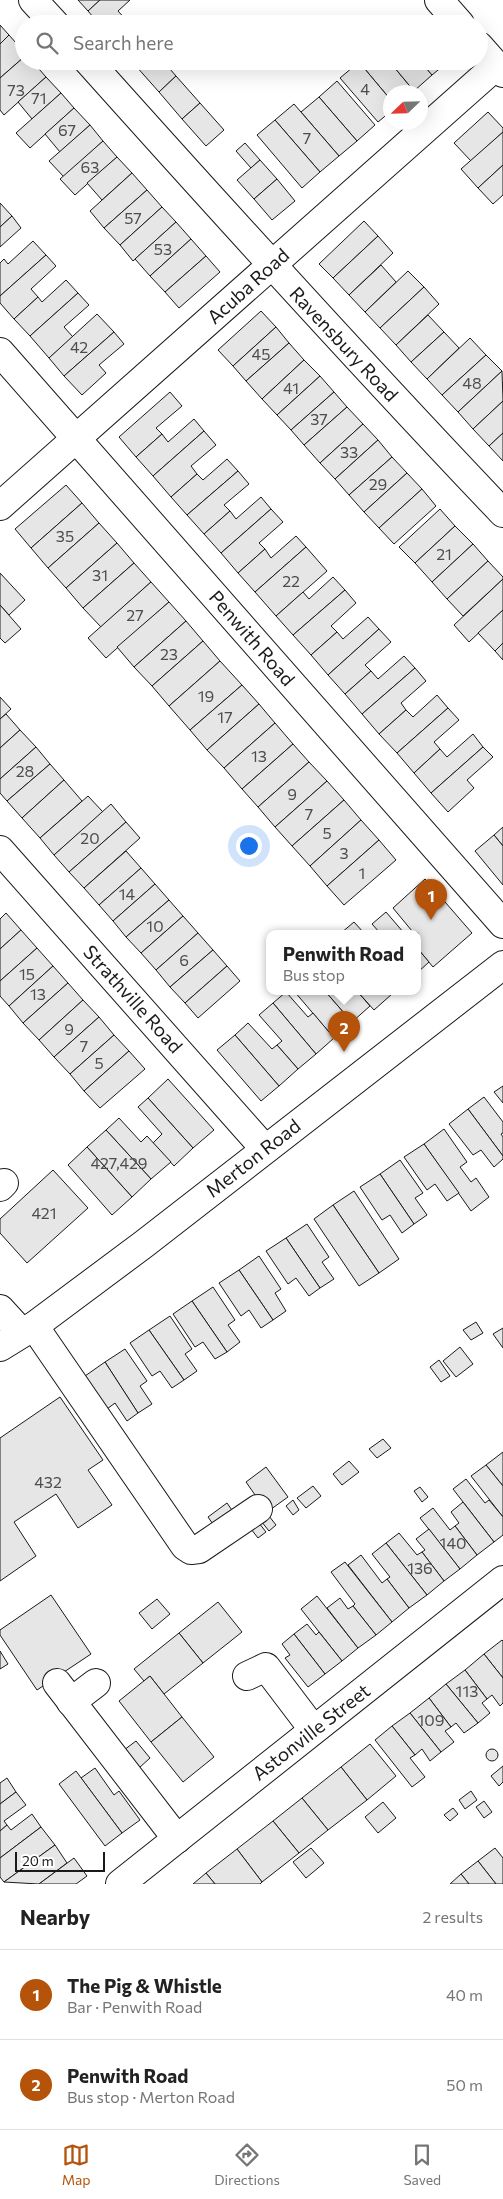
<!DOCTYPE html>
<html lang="en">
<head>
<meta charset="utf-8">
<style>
	body { margin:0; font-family:Commissioner,sans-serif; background:#f6f6f6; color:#222 }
	.compass { position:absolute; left:383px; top:85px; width:45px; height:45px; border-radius:50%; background:#fff; box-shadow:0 5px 20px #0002; rotate:247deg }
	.scale { position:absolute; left:15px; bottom:12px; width:90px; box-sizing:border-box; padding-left:5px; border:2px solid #1a1a1a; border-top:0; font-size:14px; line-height:18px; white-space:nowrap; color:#1a1a1a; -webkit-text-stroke:4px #fff; paint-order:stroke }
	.you { position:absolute; left:248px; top:845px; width:18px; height:18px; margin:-12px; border:4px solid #fff; border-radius:50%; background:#1a73e8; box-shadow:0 0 0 8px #1a73e833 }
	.badge { display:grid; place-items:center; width:32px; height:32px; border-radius:50%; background:#b45309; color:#fff; font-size:16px; font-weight:700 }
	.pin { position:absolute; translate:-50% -41px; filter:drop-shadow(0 1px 2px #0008) }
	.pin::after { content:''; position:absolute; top:26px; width:18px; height:15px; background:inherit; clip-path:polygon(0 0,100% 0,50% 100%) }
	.popup { position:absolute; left:266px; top:930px; width:155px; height:65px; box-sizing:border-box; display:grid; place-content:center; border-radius:10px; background:#fff; filter:drop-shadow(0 1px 4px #0005); font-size:16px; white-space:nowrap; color:#767676 }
	.popup b { font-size:19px; color:#222 }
	.popup::after { content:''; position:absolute; left:50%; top:100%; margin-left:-10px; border:10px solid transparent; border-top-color:#fff }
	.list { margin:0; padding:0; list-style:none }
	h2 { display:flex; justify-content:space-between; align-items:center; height:65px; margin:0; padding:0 20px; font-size:21px }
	h2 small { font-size:16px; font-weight:400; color:#767676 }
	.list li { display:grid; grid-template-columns:32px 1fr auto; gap:15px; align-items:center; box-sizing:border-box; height:90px; padding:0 20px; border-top:1px solid #e0e0e0 }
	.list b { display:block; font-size:19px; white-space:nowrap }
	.list p { margin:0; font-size:16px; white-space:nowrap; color:#767676 }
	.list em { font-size:16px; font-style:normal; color:#767676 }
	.icon { flex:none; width:28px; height:28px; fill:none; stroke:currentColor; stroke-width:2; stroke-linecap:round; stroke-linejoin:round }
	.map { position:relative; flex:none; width:503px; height:1884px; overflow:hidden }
	.search { position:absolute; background:#fff; box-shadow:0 5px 20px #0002; left:15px; right:15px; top:15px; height:55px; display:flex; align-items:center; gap:12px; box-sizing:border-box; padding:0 18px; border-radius:28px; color:#767676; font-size:19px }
	.sheet { height:245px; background:#fff }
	nav { display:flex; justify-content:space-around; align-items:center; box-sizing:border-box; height:70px; border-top:1px solid #e0e0e0; background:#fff; font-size:14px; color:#767676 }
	nav a { display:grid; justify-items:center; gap:2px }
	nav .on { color:#b45309 }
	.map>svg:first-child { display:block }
</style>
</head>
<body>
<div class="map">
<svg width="503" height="1884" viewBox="0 0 503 1884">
	<rect width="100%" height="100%" fill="#fff"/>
	<g fill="#e6e6e6" stroke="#1a1a1a">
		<path d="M78 0H100L88 11Z"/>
		<path d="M100 0H130L118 11 129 23 99 24 88 11Z"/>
		<path d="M414 15 421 24H404Z"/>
		<path d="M0 25 9 35 0 44Z"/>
		<path d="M9 35 24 52V57L0 78V44Z"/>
		<path d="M24 57V61H32L46 77 4 115 0 110V78Z"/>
		<path d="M139 61H163L176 76 159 92 135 65Z"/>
		<path d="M360 61H389L414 91 390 92V99L359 62Z"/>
		<path d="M389 61H420L432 75 414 91Z"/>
		<path d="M420 61H449L432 75Z"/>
		<path d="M359 62 390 99V112L378 122 340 78Z"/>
		<path d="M176 76 200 103 182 119 159 92Z"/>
		<path d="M46 77 61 93 32 119 18 102Z"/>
		<path d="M337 81 375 125 357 141 319 97Z"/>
		<path d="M61 93 74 108 30 148 16 133Z"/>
		<path d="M319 97 357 141 339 156 301 112Z"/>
		<path d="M200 103 224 130 206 146 182 119Z"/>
		<path d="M294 104 339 156 320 172 275 120Z"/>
		<path d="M74 108 90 125 60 152 45 134Z"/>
		<path d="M488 112 503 128V132L471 161 454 143Z"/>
		<path d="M275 120 320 172 302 188 257 135Z"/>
		<path d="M90 125 103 141 64 177 49 161Z"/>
		<path d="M503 132V165L478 188 461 169Z"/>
		<path d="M103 141 117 157 75 195 60 179Z"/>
		<path d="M245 143 260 160 251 168 236 151Z"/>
		<path d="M117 157 132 173 102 200 87 183Z"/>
		<path d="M260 160 277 179 254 199 237 180Z"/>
		<path d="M503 165V195L493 204 478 188Z"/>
		<path d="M132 173 147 190 104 228 90 211Z"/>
		<path d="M277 179 295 201 272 220 254 199Z"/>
		<path d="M147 190 162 207 120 245 104 228Z"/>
		<path d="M0 203 12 216 0 227Z"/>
		<path d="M162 207 176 222 133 261 120 245Z"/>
		<path d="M12 216 21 228 0 247V227Z"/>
		<path d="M364 221 378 236 333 278 319 264Z"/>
		<path d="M176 222 191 239 150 276 135 259Z"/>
		<path d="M378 236 393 253 349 295 333 278Z"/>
		<path d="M191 239 206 256 165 292 150 276Z"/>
		<path d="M33 241 46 255 0 296V263L4 259 8 264Z"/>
		<path d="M46 255 56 266 31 289 38 297 14 319 0 303V296Z"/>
		<path d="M206 256 220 272 179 308 165 292Z"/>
		<path d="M381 265 396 282 365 312 349 295Z"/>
		<path d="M408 271 424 287 380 328 365 312Z"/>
		<path d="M66 280 78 293 30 336 14 319 38 297 42 302Z"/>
		<path d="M424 287 439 304 396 345 380 328Z"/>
		<path d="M78 293 89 305 64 327 73 337 49 358 30 336Z"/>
		<path d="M261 311 276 327 233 366 218 350Z"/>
		<path d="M97 314 114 332 64 376 49 358Z"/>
		<path d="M428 315 444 332 411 362 396 345Z"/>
		<path d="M276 327 289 343 246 381 233 366Z"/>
		<path d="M114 332 124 344 99 365 106 373 82 395 64 376Z"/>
		<path d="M444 332 459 348 427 379 411 362Z"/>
		<path d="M470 338 486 355 442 395 427 379Z"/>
		<path d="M289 343 304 360 262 399 246 381Z"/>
		<path d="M486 355 502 371 458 412 442 395Z"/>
		<path d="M304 360 320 376 277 415 262 399Z"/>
		<path d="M502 371 503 401 473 429 458 412Z"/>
		<path d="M320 376 334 392 291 430 277 415Z"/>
		<path d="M170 392 182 406 156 428 162 434 136 457 119 437Z"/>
		<path d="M334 392 347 407 304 445 291 430Z"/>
		<path d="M503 401V433L489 446 473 429Z"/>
		<path d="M347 407 363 424 320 463 304 445Z"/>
		<path d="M194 419 204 431 153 476 136 457 162 434 168 442Z"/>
		<path d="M363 424 378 440 335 479 320 463Z"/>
		<path d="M204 431 216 445 191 466 197 474 171 497 153 476Z"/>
		<path d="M503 433V461L489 446Z"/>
		<path d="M378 440 392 457 349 495 335 479Z"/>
		<path d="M392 457 407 473 364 512 349 495Z"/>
		<path d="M227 459 238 471 187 515 171 497 197 474 203 480Z"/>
		<path d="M238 471 249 484 224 505 230 511 204 534 187 515Z"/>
		<path d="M407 473 422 489 379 528 364 512Z"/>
		<path d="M66 485 82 503 31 548 15 529Z"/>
		<path d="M422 489 436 506 394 544 379 528Z"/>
		<path d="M261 497 271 509 221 553 204 534 230 511 236 519Z"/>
		<path d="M82 503 99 523 48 568 31 548Z"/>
		<path d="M271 509 283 522 259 543 265 549 238 573 221 553Z"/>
		<path d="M440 509 455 526 415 563 399 547Z"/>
		<path d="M99 523 117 543 66 588 48 568Z"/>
		<path d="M455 526 473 544 432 582 415 563Z"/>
		<path d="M296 536 306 547 255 592 238 573 265 549 271 558Z"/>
		<path d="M117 543 134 563 83 608 66 588Z"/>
		<path d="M473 544 488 561 447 599 432 582Z"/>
		<path d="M306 547 327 571 276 616 255 592Z"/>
		<path d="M488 561 503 577V579L463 616 447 599Z"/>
		<path d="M134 563 151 582 101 627 83 608Z"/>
		<path d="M0 573 25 600 9 615 0 605Z"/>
		<path d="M333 577 345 590 293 635 276 616 303 592 309 599Z"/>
		<path d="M503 579V610L469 642 454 625Z"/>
		<path d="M151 582 169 602 106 658 88 638Z"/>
		<path d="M345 590 356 603 331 626 337 632 311 655 293 635Z"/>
		<path d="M169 602 186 621 134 667 117 647Z"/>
		<path d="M0 605 21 629 5 643 0 638Z"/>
		<path d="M503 610V643L495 651 478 633Z"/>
		<path d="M368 617 379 629 328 675 311 655 337 632 343 639Z"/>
		<path d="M186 621 203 641 152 686 134 667Z"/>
		<path d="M379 629 391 642 365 665 371 671 345 694 328 675Z"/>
		<path d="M203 641 220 661 169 706 152 686Z"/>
		<path d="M503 643V660L495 651Z"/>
		<path d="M404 656 415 668 362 714 345 694 371 671 378 679Z"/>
		<path d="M220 661 242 685 190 730 169 706Z"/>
		<path d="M415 668 426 681 401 703 406 710 379 734 362 714Z"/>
		<path d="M242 685 259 704 207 750 190 730Z"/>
		<path d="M437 695 448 708 397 753 379 734 406 710 413 717Z"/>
		<path d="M0 697 11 709 0 719Z"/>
		<path d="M259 704 275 723 224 768 207 750Z"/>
		<path d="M448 708 459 720 434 742 440 749 414 773 397 753Z"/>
		<path d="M6 714 20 730 0 748V719Z"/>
		<path d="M275 723 293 744 242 789 224 768Z"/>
		<path d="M20 730 36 747 0 779V748Z"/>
		<path d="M473 734 483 747 431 793 414 773 440 749 447 757Z"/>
		<path d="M293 744 309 762 258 807 242 789Z"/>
		<path d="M36 747 50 764 7 801 0 793V779Z"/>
		<path d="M483 747 493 757 467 780 474 788 448 812 431 793Z"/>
		<path d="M309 762 327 781 275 827 258 807Z"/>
		<path d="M50 764 64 780 22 818 7 801Z"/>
		<path d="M64 780 82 801 40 838 22 818Z"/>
		<path d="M327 781 344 800 292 846 275 827Z"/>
		<path d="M88 796 103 812 54 855 40 838Z"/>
		<path d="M344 800 361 820 310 866 292 846Z"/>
		<path d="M111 804 126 822 69 872 54 855Z"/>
		<path d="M361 820 379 840 327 886 310 866Z"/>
		<path d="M126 822 140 838 84 888 69 872Z"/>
		<path d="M503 827V846L494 835Z"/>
		<path d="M494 835 503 846V885L475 851Z"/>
		<path d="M379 840 396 860 344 905 327 886Z"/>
		<path d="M126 851 141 868 99 905 84 888Z"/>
		<path d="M141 868 155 884 113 921 99 905Z"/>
		<path d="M425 879 472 933 433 967 418 949V933H410L412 931 393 908Z"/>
		<path d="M155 884 169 900 126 937 113 921Z"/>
		<path d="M169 900 183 916 141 953 126 937Z"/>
		<path d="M386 912 404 933H380L372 924Z"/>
		<path d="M6 913 21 930 0 949V919Z"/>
		<path d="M183 916 198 933 156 970 141 953Z"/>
		<path d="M354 922 364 933H341Z"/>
		<path d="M21 930 37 948 0 981V949Z"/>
		<path d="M198 933 213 950 170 987 156 970Z"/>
		<path d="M37 948 53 966 9 1006 0 996V981Z"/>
		<path d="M418 949 429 962 418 972Z"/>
		<path d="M213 950 227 966 185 1003 170 987Z"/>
		<path d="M53 966 68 983 23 1023 9 1006Z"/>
		<path d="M227 966 240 981 198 1018 185 1003Z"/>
		<path d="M68 983 83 1000 39 1040 23 1023Z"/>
		<path d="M294 991H325L352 1022 334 1038Z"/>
		<path d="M325 991H357L370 1006 352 1022Z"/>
		<path d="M357 991H389L392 994 374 1010Z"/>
		<path d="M286 992 308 1017 313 1013 334 1038 316 1054 273 1003Z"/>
		<path d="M83 1000 99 1017 54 1057 39 1040Z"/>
		<path d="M273 1003 316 1054 298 1069 277 1045 282 1041 259 1015Z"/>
		<path d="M99 1017 114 1035 70 1074 54 1057Z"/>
		<path d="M248 1023 272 1049 277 1045 298 1069 279 1086 235 1035Z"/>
		<path d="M114 1035 129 1051 84 1091 70 1074Z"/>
		<path d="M235 1035 279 1086 261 1101 217 1050Z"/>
		<path d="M129 1051 145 1069 100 1108 84 1091Z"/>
		<path d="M168 1079 214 1130 193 1148 148 1098Z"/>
		<path d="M503 1086V1103L494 1092Z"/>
		<path d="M484 1097 503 1122V1133L501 1134 503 1137V1156L468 1109Z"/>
		<path d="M148 1098 193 1148 174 1166 153 1143 162 1134 138 1107Z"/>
		<path d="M468 1109 503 1156V1159L494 1167 481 1150 473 1155 449 1124Z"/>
		<path d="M119 1118 141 1142 147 1136 171 1162 151 1179 106 1130Z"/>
		<path d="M444 1129 467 1162 460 1167 471 1182 476 1178 489 1197 471 1211 424 1144Z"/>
		<path d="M106 1130 151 1179 132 1197 87 1147Z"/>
		<path d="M424 1144 459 1193 447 1201 435 1184 427 1190 404 1157Z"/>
		<path d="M87 1147 132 1197 112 1215 68 1165Z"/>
		<path d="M400 1160 423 1193 415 1198 427 1215 414 1224 380 1174Z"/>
		<path d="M53 1170 88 1208 27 1263 0 1233V1219Z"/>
		<path d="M380 1174 414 1224 402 1233 390 1215 382 1220 360 1187Z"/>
		<path d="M354 1191 399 1259 379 1273 333 1205Z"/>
		<path d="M333 1205 379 1273 359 1286 314 1219Z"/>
		<path d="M307 1224 329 1257 322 1262 334 1279 320 1288 286 1238Z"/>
		<path d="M286 1238 320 1288 309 1296 296 1278 288 1284 266 1251Z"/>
		<path d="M259 1256 281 1289 275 1293 286 1311 273 1320 239 1270Z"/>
		<path d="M239 1270 273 1320 261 1328 249 1310 241 1316 219 1283Z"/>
		<path d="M213 1287 235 1320 228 1325 240 1342 227 1352 192 1301Z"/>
		<path d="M192 1301 227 1352 215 1359 203 1342 195 1347 173 1314Z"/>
		<path d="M170 1316 192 1349 185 1354 197 1371 184 1380 149 1330Z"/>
		<path d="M476 1322 483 1333 471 1340 463 1330Z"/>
		<path d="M503 1328V1348L493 1334Z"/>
		<path d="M149 1330 184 1380 172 1388 160 1371 152 1376 130 1343Z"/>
		<path d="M460 1347 473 1364 456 1377 443 1361Z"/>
		<path d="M125 1349 147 1381 140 1386 152 1404 138 1413 105 1362Z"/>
		<path d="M439 1360 450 1376 441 1382 430 1367Z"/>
		<path d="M105 1362 138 1413 127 1421 115 1403 107 1409 85 1376Z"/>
		<path d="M60 1397 103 1460 88 1470 112 1505 78 1528 56 1494 14 1522 36 1556 0 1581V1438Z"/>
		<path d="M383 1439 391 1448 377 1458 369 1449Z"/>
		<path d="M503 1452V1486L486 1465Z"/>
		<path d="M349 1461 359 1472 342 1485 333 1474Z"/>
		<path d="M486 1465 503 1486V1517L471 1476Z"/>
		<path d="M266 1467 288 1497 267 1512 246 1482Z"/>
		<path d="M466 1479 485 1503 489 1500 503 1517V1535L494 1542 453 1489Z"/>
		<path d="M313 1486 321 1496 306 1508 297 1498Z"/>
		<path d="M420 1487 428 1497 422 1502 414 1491Z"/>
		<path d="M293 1500 299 1510 293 1515 286 1506Z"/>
		<path d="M463 1502 494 1542 477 1555 455 1526 459 1523 451 1512Z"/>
		<path d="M227 1503 234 1513 215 1527 208 1517Z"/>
		<path d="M433 1508 450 1530 455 1526 477 1555 460 1569 420 1518Z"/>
		<path d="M269 1516 276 1525 269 1531 261 1521Z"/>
		<path d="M259 1523 266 1532 258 1538 251 1529Z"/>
		<path d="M429 1529 460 1569 444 1581 422 1552 425 1550 416 1539Z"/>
		<path d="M399 1533 417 1555 422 1552 444 1581 427 1595 386 1543Z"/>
		<path d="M386 1543 427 1595 409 1608 387 1579 390 1577 372 1554Z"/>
		<path d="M361 1555 382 1583 387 1579 409 1608 392 1622 348 1565Z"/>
		<path d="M345 1562 392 1622 376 1635 353 1606 355 1604 331 1572Z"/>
		<path d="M51 1595 91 1654 37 1690 0 1635V1630Z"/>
		<path d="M317 1596 358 1648 342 1661 301 1609Z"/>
		<path d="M340 1598 348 1609 353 1606 376 1635 358 1648 327 1608Z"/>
		<path d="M157 1599 170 1614 152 1629 139 1613Z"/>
		<path d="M218 1602 242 1632 203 1663 179 1633Z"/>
		<path d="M307 1624 316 1635 319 1632 342 1661 325 1674 294 1634Z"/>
		<path d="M179 1633 203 1663 164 1694 150 1676 144 1681 134 1669Z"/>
		<path d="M294 1634 325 1674 308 1687 285 1658 290 1655 282 1644Z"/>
		<path d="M502 1640 503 1641V1678L484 1654Z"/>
		<path d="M0 1651 8 1664 0 1669Z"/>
		<path d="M484 1654 503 1678V1703L500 1706 492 1695 487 1699 465 1670Z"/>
		<path d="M465 1670 487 1699 482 1703 490 1713 478 1723 446 1684Z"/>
		<path d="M150 1676 182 1717 151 1742 119 1701Z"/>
		<path d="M446 1684 478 1723 464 1733 456 1723 451 1727 429 1698Z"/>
		<path d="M429 1698 451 1727 445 1731 454 1742 441 1752 410 1713Z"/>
		<path d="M410 1713 441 1752 430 1761 422 1749 415 1755 392 1726Z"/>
		<path d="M182 1717 214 1757 183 1782 151 1742Z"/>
		<path d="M392 1726 415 1755 410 1758 425 1777 412 1787 375 1740Z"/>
		<path d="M136 1741 150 1758 139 1768 124 1750Z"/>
		<path d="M370 1744 396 1776 367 1800 341 1767Z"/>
		<circle cx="492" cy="1755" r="6"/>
		<path d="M503 1766V1782L499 1786 491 1776Z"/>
		<path d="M341 1767 367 1800 328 1830 302 1798Z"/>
		<path d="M95 1768 114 1795 119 1791 140 1820 122 1833 81 1778Z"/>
		<path d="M76 1771 122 1833 105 1846 59 1784Z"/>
		<path d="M7 1778 16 1792 0 1804V1783Z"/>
		<path d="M471 1791 477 1800 465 1809 459 1800Z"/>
		<path d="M16 1792 26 1805 4 1821 7 1825 0 1831V1804Z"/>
		<path d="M302 1798 328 1830 299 1853 273 1821Z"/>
		<path d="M484 1801 492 1812 484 1818 476 1807Z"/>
		<path d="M383 1802 396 1818 378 1833 365 1817Z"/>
		<path d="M453 1808 458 1814 450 1821 444 1815Z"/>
		<path d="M32 1814 41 1827 0 1858V1831L7 1825 11 1830Z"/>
		<path d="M273 1821 299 1853 262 1882 237 1849Z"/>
		<path d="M41 1827 55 1845 4 1882 0 1877V1858Z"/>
		<path d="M55 1845 67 1863 39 1884 4 1882Z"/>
		<path d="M311 1848 324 1863 306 1878 293 1862Z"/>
		<path d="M495 1848 503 1858V1884H496L478 1861Z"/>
		<path d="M237 1849 262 1882 260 1884H215L206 1873Z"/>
		<path d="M74 1858 87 1876 76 1884H39Z"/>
		<path d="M478 1861 496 1884H469L461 1874Z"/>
		<path d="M206 1873 215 1884H193Z"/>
		<path d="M461 1874 469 1884H450Z"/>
	</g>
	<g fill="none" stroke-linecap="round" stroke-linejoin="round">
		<g stroke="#1a1a1a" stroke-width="30">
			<g id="minor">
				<path d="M33 0 55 24"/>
				<path d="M439 0 460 24"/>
				<path d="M479 46 503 73"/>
				<path d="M88 61C225 214 362 365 503 513"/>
				<path d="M0 352 503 924"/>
				<path d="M0 506 496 66"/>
				<path d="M0 850 265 1149"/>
				<path d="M0 1187 4 1183"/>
				<path d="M0 1309 22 1333"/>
				<path d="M34 1326 185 1546 191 1550 199 1549 258 1509"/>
				<path d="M247 1676 266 1667 313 1729"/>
				<path d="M57 1683 177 1839"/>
				<path d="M71 1702 96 1683"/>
				<path d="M120 1884 503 1580"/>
			</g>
		</g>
		<g stroke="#1a1a1a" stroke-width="30">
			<path id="major" d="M0 1347 34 1326 144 1244 503 965"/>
		</g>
		<use href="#minor" stroke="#fff" stroke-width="28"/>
		<use href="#major" stroke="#fff" stroke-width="28"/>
	</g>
	<g text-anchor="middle" stroke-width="4" stroke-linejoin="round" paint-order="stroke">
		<g font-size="16" fill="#4d4d4d">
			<text x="365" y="95">4</text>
			<text x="16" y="96">73</text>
			<text x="39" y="104">71</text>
			<text x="67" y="136">67</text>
			<text x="307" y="144">7</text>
			<text x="90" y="173">63</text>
			<text x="133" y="224">57</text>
			<text x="163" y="255">53</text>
			<text x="79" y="353">42</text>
			<text x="261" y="360">45</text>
			<text x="472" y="389">48</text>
			<text x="291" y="394">41</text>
			<text x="319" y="425">37</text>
			<text x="349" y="458">33</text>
			<text x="378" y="490">29</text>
			<text x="65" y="542">35</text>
			<text x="444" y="560">21</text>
			<text x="100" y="581">31</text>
			<text x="291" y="587">22</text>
			<text x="135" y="621">27</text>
			<text x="169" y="660">23</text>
			<text x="206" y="702">19</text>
			<text x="225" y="723">17</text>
			<text x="259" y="762">13</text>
			<text x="25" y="777">28</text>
			<text x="292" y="800">9</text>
			<text x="309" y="820">7</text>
			<text x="327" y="839">5</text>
			<text x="90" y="844">20</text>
			<text x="344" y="859">3</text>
			<text x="362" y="879">1</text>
			<text x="127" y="900">14</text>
			<text x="155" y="932">10</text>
			<text x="184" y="966">6</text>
			<text x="27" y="980">15</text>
			<text x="38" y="1000">13</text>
			<text x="69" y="1035">9</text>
			<text x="84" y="1052">7</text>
			<text x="99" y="1069">5</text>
			<text x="119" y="1169">427,429</text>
			<text x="44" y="1219">421</text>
			<text x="48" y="1488">432</text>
			<text x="453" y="1549">140</text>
			<text x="420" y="1574">136</text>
			<text x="467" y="1697">113</text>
			<text x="431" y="1726">109</text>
		</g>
		<g font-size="19" fill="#1a1a1a" stroke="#fff">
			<text transform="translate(248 286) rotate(-42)" y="7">Acuba Road</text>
			<text transform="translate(344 344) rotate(47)" y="7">Ravensbury Road</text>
			<text transform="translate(252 638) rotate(49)" y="7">Penwith Road</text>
			<text transform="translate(133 999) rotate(48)" y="7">Strathville Road</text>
			<text transform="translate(253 1158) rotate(-38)" y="7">Merton Road</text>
			<text transform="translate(311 1732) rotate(-38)" y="7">Astonville Street</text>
		</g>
	</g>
</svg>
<svg class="compass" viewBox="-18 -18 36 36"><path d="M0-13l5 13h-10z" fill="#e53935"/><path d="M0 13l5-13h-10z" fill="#767676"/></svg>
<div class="scale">20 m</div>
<div class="you"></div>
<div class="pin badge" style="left:431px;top:920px">1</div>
<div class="pin badge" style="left:344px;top:1052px">2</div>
<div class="popup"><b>Penwith Road</b>Bus stop</div>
<div class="search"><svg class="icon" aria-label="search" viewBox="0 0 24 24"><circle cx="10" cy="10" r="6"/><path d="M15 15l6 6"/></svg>Search here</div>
</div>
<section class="sheet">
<h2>Nearby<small>2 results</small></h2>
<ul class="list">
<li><span class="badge">1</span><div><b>The Pig &amp; Whistle</b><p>Bar · Penwith Road</p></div><em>40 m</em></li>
<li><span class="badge">2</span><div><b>Penwith Road</b><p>Bus stop · Merton Road</p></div><em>50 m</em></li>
</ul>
</section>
<nav>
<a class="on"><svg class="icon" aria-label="map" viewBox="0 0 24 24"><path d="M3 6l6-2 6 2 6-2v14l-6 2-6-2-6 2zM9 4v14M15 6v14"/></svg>Map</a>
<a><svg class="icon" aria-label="directions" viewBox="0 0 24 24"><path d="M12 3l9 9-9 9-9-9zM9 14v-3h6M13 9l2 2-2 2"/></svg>Directions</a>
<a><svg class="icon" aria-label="saved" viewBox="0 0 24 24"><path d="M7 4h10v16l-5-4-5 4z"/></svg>Saved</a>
</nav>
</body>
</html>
